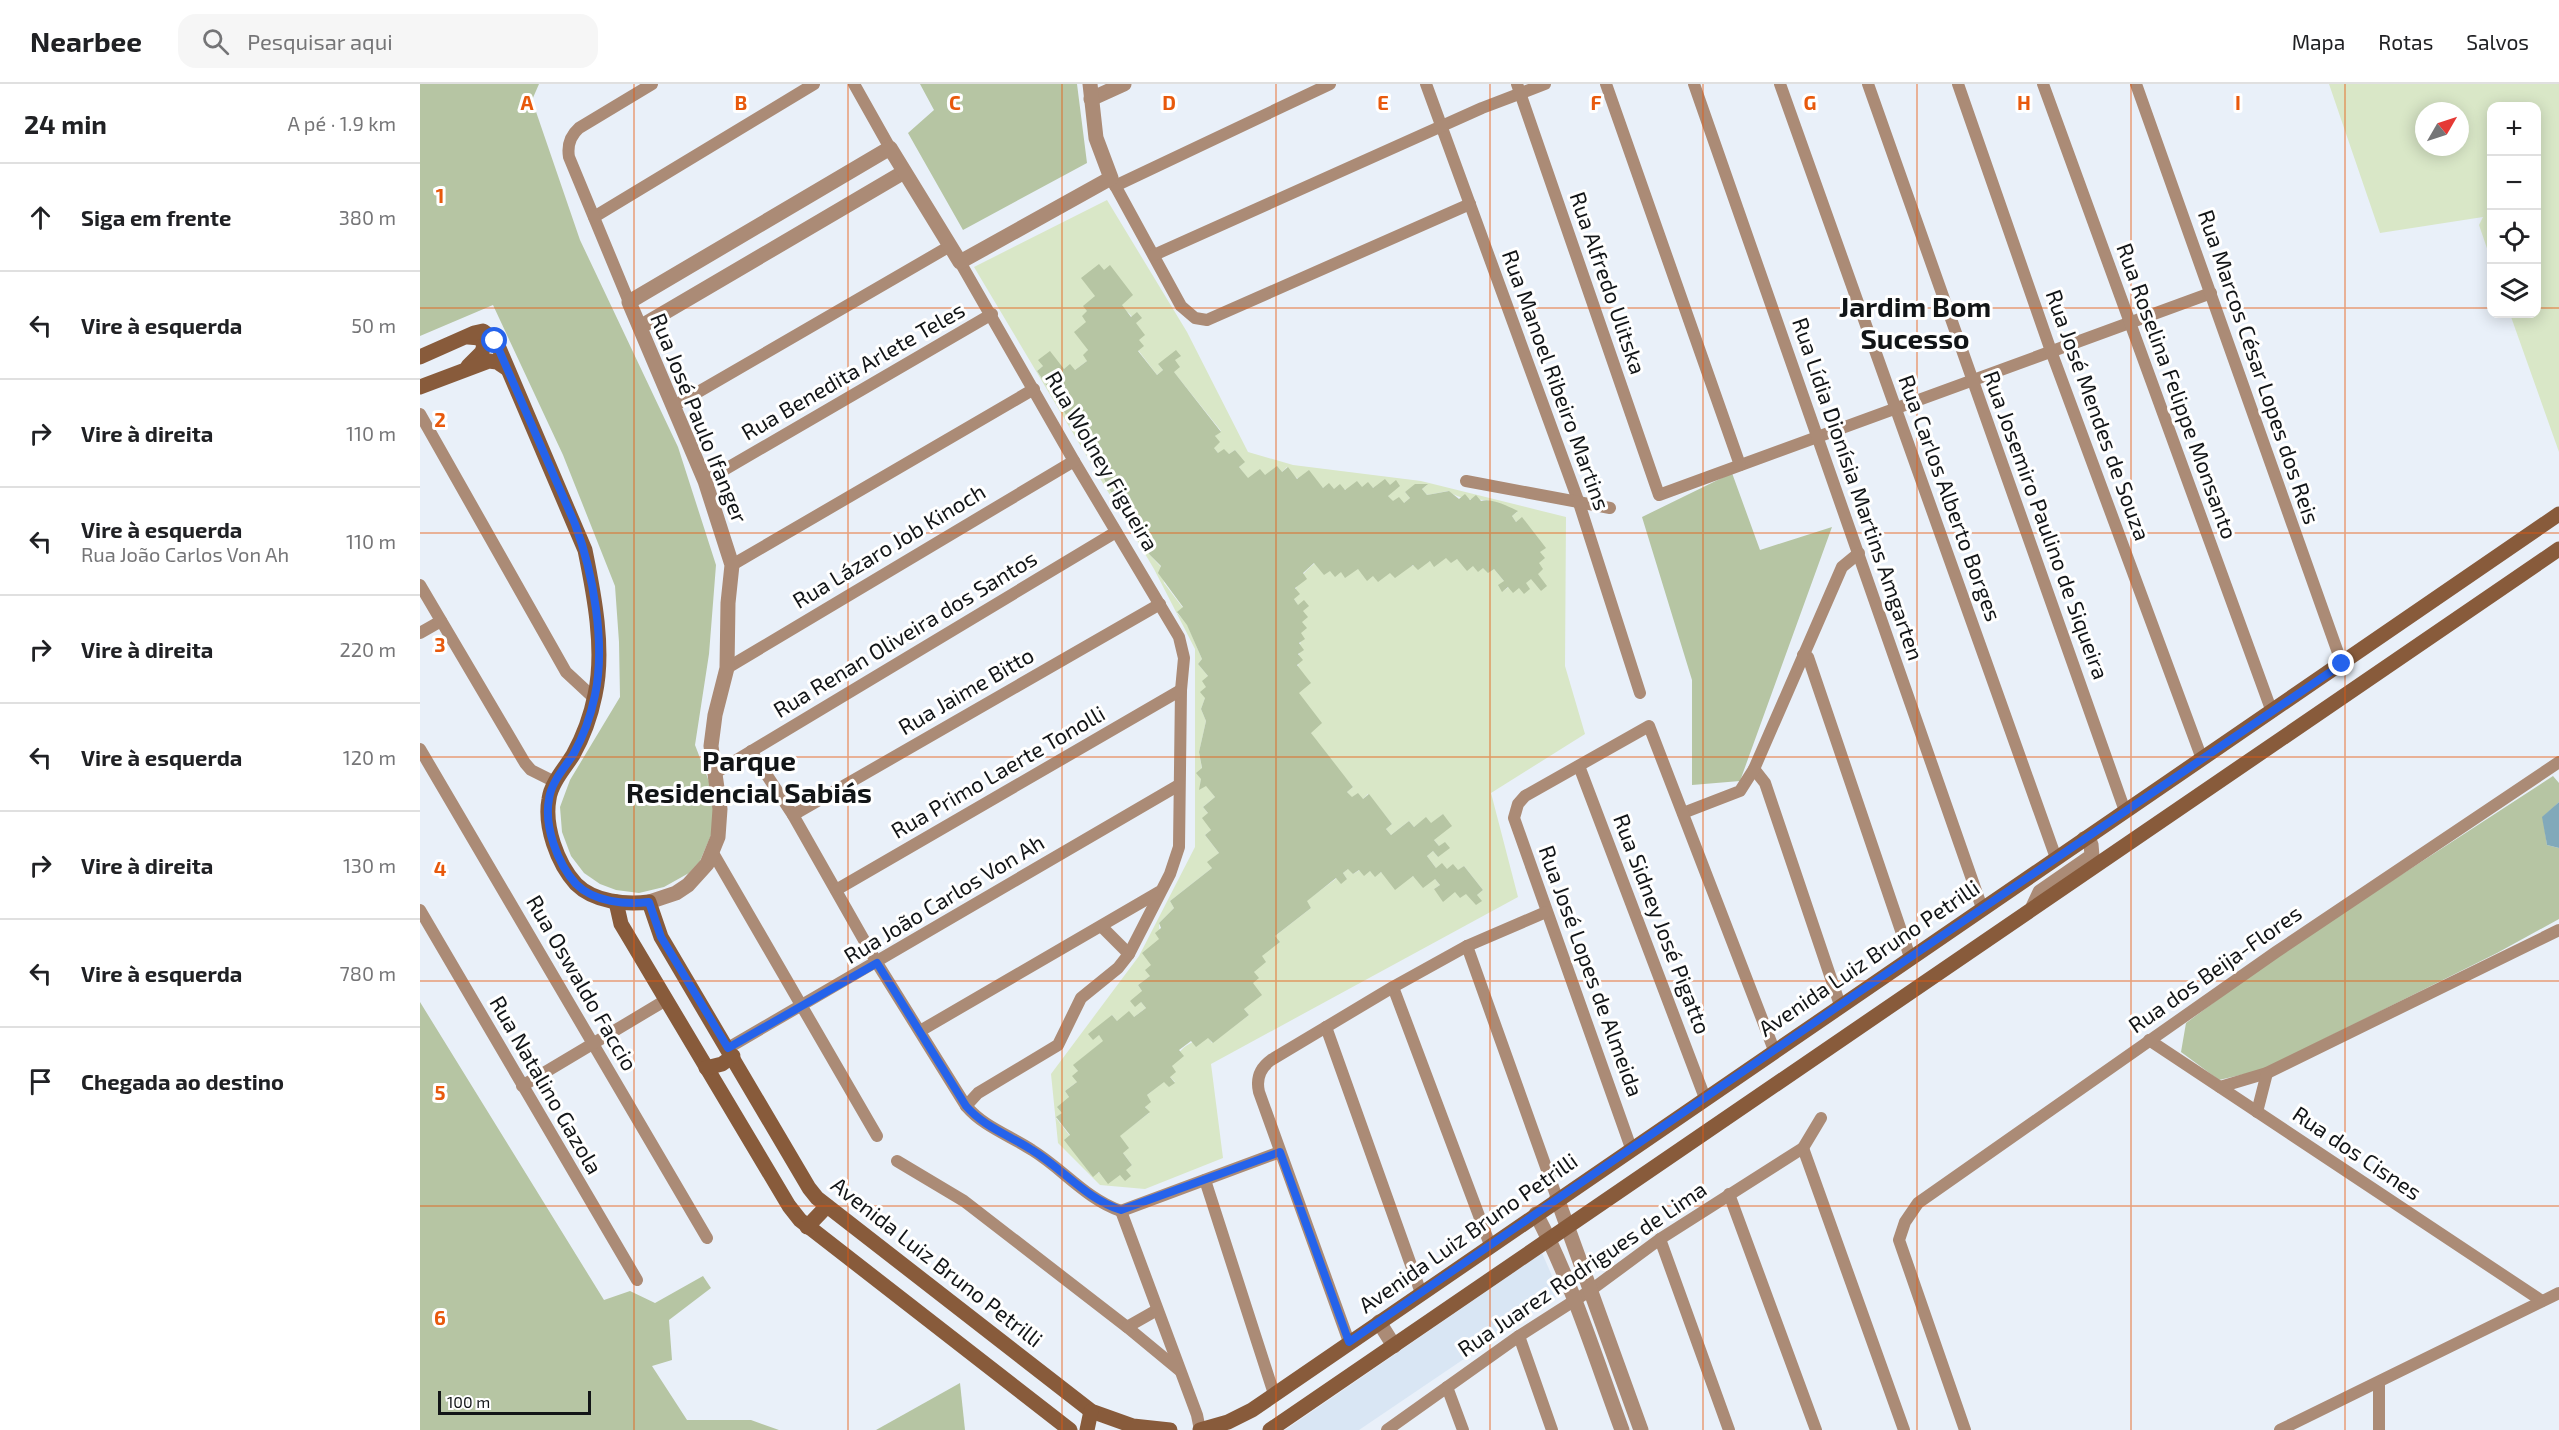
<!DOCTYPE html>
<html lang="pt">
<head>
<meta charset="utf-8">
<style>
	body { margin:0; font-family:"Exo 2",sans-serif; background:#f6f6f6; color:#202124 }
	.controls { position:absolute; right:18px; top:18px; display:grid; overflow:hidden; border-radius:12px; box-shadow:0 3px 15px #0003 }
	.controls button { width:54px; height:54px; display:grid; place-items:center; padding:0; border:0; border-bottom:2px solid #e0e0e0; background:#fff; color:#202124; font:30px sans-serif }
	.compass { position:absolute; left:1995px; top:18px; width:54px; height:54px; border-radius:50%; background:#fff; box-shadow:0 3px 15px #0003; rotate:51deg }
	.scale { position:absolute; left:18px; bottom:15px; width:153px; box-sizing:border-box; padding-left:6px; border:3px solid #121517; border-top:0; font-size:16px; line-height:21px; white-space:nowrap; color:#121517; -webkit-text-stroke:4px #fff; paint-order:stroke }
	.stop { position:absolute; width:18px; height:18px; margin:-14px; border:4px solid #2563eb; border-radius:50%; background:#fff }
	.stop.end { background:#2563eb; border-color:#fff; box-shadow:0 2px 6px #0008 }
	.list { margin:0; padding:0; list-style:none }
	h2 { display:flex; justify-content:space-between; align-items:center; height:78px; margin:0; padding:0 24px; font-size:26px }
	h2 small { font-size:20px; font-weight:400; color:#757577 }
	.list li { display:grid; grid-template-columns:39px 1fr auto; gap:18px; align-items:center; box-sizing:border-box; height:108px; padding:0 24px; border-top:2px solid #e0e0e0 }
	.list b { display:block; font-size:22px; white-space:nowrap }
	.list p { margin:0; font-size:20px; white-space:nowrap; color:#757577 }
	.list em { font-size:20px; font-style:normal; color:#757577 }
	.icon { flex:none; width:33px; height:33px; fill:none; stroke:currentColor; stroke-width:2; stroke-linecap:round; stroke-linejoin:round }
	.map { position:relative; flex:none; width:2139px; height:1346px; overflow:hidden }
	header { display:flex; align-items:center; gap:36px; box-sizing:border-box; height:84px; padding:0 30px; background:#fff; border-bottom:2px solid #e0e0e0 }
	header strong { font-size:28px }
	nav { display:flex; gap:33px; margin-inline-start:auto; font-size:21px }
	.search { width:420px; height:54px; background:#f6f6f6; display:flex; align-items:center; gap:15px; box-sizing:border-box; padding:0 21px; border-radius:18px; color:#757577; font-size:22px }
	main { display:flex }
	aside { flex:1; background:#fff }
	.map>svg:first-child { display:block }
</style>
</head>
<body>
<header>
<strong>Nearbee</strong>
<div class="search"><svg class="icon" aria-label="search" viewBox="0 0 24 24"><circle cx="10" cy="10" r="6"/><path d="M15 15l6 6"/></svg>Pesquisar aqui</div>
<nav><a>Mapa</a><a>Rotas</a><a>Salvos</a></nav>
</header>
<main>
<aside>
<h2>24 min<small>A pé · 1.9 km</small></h2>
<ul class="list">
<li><svg class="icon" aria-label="ahead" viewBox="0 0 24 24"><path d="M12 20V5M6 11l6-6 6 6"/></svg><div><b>Siga em frente</b></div><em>380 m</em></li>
<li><svg class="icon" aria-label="left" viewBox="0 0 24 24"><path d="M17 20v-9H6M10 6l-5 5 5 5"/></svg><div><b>Vire à esquerda</b></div><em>50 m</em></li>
<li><svg class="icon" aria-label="right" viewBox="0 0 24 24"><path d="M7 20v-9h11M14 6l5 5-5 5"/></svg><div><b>Vire à direita</b></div><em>110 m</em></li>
<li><svg class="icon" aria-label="left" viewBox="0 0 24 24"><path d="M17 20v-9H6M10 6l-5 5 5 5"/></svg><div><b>Vire à esquerda</b><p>Rua João Carlos Von Ah</p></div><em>110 m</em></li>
<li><svg class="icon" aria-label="right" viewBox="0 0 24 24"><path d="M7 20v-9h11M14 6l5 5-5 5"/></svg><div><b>Vire à direita</b></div><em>220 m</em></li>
<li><svg class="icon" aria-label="left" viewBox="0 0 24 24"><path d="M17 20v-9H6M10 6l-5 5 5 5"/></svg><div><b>Vire à esquerda</b></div><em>120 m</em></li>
<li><svg class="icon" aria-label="right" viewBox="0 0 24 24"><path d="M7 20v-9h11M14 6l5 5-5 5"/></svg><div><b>Vire à direita</b></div><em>130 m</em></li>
<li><svg class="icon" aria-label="left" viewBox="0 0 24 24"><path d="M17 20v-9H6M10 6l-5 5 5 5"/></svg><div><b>Vire à esquerda</b></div><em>780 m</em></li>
<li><svg class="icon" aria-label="arrive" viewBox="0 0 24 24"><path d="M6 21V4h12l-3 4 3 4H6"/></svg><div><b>Chegada ao destino</b></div></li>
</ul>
</aside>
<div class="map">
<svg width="2139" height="1346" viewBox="0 0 2139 1346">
	<rect width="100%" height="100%" fill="#e9f0f9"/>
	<path fill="#d9e6f4" d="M1122 1169 1140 1210 939 1346H865Z"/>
	<g fill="#d9e7c7" fill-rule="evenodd">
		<path d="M1909 0H2139V368L2090 230H2116V22H2072L2071 176 2059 141 2063 133 1960 149ZM2004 27H2040V63H2004Z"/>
		<path d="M687 116 767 248 828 368 873 381 1001 397 1146 433 1145 582 1165 650 1071 709 1098 813 791 980 803 1074 725 1105 680 1101 638 1059 631 990 719 872 775 763V565L734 485 554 183ZM675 212C705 222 722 231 718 266L737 291 743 286 738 280 753 287 801 347 795 352 793 363 798 369 809 370 815 366 824 378 819 383 828 395 862 388 867 383C870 387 873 392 877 394 897 410 946 406 970 401L968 412 973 418 984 419 990 414 985 408 1007 401 1002 405 1007 411 1028 407C1041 416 1050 415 1065 416 1076 417 1088 423 1097 428L1092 432 1096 438 1102 434 1120 468 1117 490 1105 499 1089 503 1083 507 1084 497 1074 485C1056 483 1043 475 1026 473L953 492 938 485 921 488 910 487 895 479C882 489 876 498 874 515 890 536 873 582 879 611 882 622 885 636 890 647 897 663 921 688 933 703L927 708 932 714 943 715 948 710 972 740 966 745 971 751 989 737 994 743 1006 734 1011 740 1023 730 1014 756 1019 762 1018 773 1013 767 1007 772 1016 784 1038 787 1044 782 1063 806 1057 811 1014 805 1020 801 1015 795 940 786 933 790 929 784 923 789 927 795 917 794 886 817 891 824 855 852 842 872 834 888 824 925 829 931 792 959 788 953C765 958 753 969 750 993L755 998 744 997 726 1012 725 1022 729 1029 699 1052 703 1069 712 1081C700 1090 685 1083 673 1092L645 1056 650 1052 636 1034 642 1029 649 1013 645 1007 657 998 658 987 654 981 684 957 679 951 692 931 697 937 714 933 726 924 721 918 722 907 718 901 730 892 740 854 739 839 754 824 750 817 792 784 799 769 785 751 791 746 788 729 783 723 795 713 786 701 780 705 782 685 779 668 786 637 781 625 785 614 788 592 778 580 782 575 767 540 757 529 763 524 744 499 741 483 729 470 721 448 689 405 672 370 617 287 623 282 655 286 667 277C670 250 663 238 675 212Z"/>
	</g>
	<g fill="#b6c5a3">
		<path d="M0 0H119L112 16 160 156 258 363 296 481 289 570 275 661 290 700 295 725 294 744 280 777 269 789 244 803 219 809 196 806 180 800 164 789 151 772 142 748 140 723 150 696 200 613 199 558 195 502 143 371 73 221 0 252Z"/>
		<path d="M500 0H657L667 79 543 146 488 49 514 26Z"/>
		<path d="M679 180 684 186 690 181 713 211 702 221 711 233 717 228 722 234 716 239 725 251 719 256 724 262 718 267 737 291 743 286 738 280 756 266 761 272 755 276 760 283 754 288 801 348 795 352 800 358 794 364 798 369 804 365 809 370 815 366 825 378 819 383 828 394 840 385 845 391 857 382 862 388 868 383 877 395 889 386 903 404 909 399 914 405 920 400 925 406 937 397 942 403 948 398 953 404 965 395 970 401 976 396 980 402 968 412 973 417 979 413 984 419 990 414 985 408 995 400H1008L1002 405 1007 411 1029 407 1039 415 1045 410 1050 416 1056 411 1061 417C1072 414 1087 422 1098 427L1092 432 1096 438 1102 433 1126 464 1120 468 1125 474 1119 479 1123 485 1118 490 1127 502 1121 507 1111 495 1106 499 1110 505 1104 510 1099 504 1093 509 1088 503 1082 508 1078 501 1084 497 1074 485 1068 489 1063 484 1058 488 1053 482 1047 487 1037 475 1031 479 1026 474 1014 483 1010 477 998 486 993 481 975 494 970 489 958 498 953 492 947 497 938 485 925 494 921 488 915 493 910 487 904 491 894 479 883 489 887 495 875 504 880 510 874 515 878 521 884 516 889 522 883 527 888 533 882 538 887 544 881 549 885 555 879 559 884 566 878 570 883 576 877 581 891 599 879 609 902 639 891 649 933 703 927 708 932 713 938 709 943 715 949 710 972 740 966 745 971 751 989 737 994 743 1006 733 1011 739 1023 730 1032 742 1014 756 1019 762 1025 758 1030 764 1018 773 1013 767 1007 772 1016 784 1022 779 1027 785 1033 780 1038 786 1044 782 1063 806 1057 811 1062 817 1056 821 1046 810 1040 814 1035 808 1023 818 1014 805 1020 801 1015 795 1003 804 993 792 975 806 961 788 955 793 950 787 944 792 939 786 933 790 928 785 923 789 927 795 921 800 916 794 887 817 891 824 855 852 860 858 842 872 846 878 834 888 839 894 833 899 842 911 824 925 829 931 793 959 788 954 776 963 771 957 759 966 764 972 752 982 756 988 750 993 755 999 749 1003 744 998 727 1011 731 1018 725 1023 730 1028 700 1052 709 1064 703 1069 712 1081 706 1086 711 1092 705 1097 700 1091 688 1100 679 1088 673 1093 644 1056 650 1051 636 1033 642 1029 637 1023 649 1013 645 1007 657 998 652 992 658 987 653 981 683 957 679 951 673 956 668 950 692 931 697 937 709 927 714 933 726 924 721 918 715 923 710 917 722 907 718 901 730 892 725 886 731 881 722 869 739 855 735 849 741 844 739 839 754 824 750 817 792 784 787 778 799 769 785 751 791 746 782 734 788 729 783 723 795 713 786 702 779 706 781 695 776 689 782 684 779 668 786 637 781 625 785 614 780 608 786 603 782 597 788 592 778 580 782 575 767 541 757 528 763 523 738 489 741 482 729 470 721 448 689 405 672 370 617 287 623 282 618 276 630 267 644 285 650 280 655 286 667 277 663 271 668 266 654 248 666 238 662 232 667 227 663 222 675 212 661 194Z"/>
		<path d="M1312 389 1340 466 1412 443 1320 697 1272 701V596L1222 433Z"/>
		<path d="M2133 692 2139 699V718L2123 733 2127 761 2139 764V835L2077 869 1842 986 1799 996 1761 968 1766 939 1858 871Z"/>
		<path d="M0 918 184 1216 210 1207 235 1219 283 1192 291 1204 249 1236 252 1276 232 1282 267 1336H331L359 1346H0Z"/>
		<path d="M540 1299 545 1346H456Z"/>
	</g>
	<path fill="#81a9ba" d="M2139 718V764L2127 761 2122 733Z"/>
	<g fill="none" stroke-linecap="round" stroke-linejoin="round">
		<g stroke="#ab8b76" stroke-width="12">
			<path d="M434 0 470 64"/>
			<path d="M1006 0 1159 419 1220 609"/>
			<path d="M1097 0 1239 411 1791 209"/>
			<path d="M1186 0 1320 381"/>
			<path d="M1274 0 1562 824"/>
			<path d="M1360 0 1636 774"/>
			<path d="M1448 0 1705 727"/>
			<path d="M1538 0 1631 267 1782 675"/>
			<path d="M1623 0 1852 628"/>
			<path d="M1716 0 1922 580"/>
			<path d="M691 94 761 222 775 234 787 236 1050 120"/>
			<path d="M695 102 910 0"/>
			<path d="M174 133 394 0"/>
			<path d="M734 171 1062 24 1125 0"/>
			<path d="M540 178 654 377 759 553 764 574 761 606 759 763 750 790 709 870 698 884 661 914 638 961 558 1009 546 1022"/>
			<path d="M209 218 149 73C147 61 150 52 159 44L232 0"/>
			<path d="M254 322 530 162"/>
			<path d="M0 330 146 588 174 614"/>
			<path d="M285 397 572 230"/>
			<path d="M1046 397 1190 424"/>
			<path d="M312 481 614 305"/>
			<path d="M0 501 105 679 111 686 135 698"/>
			<path d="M0 549 21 537"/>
			<path d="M1383 571 1388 573 1490 873"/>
			<path d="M307 584 654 377"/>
			<path d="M0 665 287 1154"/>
			<path d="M331 667 373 731 457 879 546 1022C564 1043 589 1051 612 1066 643 1085 666 1115 701 1127"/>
			<path d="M1159 682 1285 1014"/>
			<path d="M1334 685 1345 699 1420 921"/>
			<path d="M295 689 696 448"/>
			<path d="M1263 729 1320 707 1334 685 1422 483 1439 469"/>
			<path d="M373 731 740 520"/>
			<path d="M293 769 457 1052"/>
			<path d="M416 806 761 606"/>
			<path d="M0 826 217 1196"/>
			<path d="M682 843 709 870"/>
			<path d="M1047 862 1137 1114"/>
			<path d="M973 903 1070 1161"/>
			<path d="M906 943 1001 1209"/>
			<path d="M500 947 739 808"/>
			<path d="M1729 956 2122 1217"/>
			<path d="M308 964 759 701"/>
			<path d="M102 1002 246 916"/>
			<path d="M1800 1003 1847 989 2139 846"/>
			<path d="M1837 1028 1847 989"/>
			<path d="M1211 1064 1094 734 1098 720 1105 712 1229 642 1354 966"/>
			<path d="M1383 1064 1484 1346"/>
			<path d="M477 1077 544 1117 707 1243 737 1226"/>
			<path d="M785 1096 854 1310"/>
			<path d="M1309 1110 1396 1346"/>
			<path d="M701 1127 777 1331 780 1346"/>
			<path d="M701 1127 860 1068"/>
			<path d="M1240 1155 1309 1346"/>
			<path d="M707 1243 759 1286"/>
			<path d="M1099 1252 1132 1346"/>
			<path d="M929 1258 839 1008C836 995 840 984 851 976L973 903 1047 862 1126 828"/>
			<path d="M1027 1303 1043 1346"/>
			<path d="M967 1346 1099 1252 1171 1206 1240 1155 1383 1064 1401 1034"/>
			<path d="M1545 1346 1479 1156 1485 1138 1498 1119 1856 868 2139 678"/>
			<path d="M1860 1346 2139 1209"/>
			<path d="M1959 1346V1299"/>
		</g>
		<g stroke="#ab8b76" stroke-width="15">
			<path d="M671 15 704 0"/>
			<path d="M220 243 484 88"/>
			<path d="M229 818 256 809 268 801 287 780 298 753 300 725 291 662 295 631 307 584 308 519 312 481 285 397 209 218 470 64 540 178 691 94 676 54 670 0"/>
			<path d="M1613 823 1620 808 1672 772 1671 760 1664 755"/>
			<path d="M1137 1114 1221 1346"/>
			<path d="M1116 1130C1152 1198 1175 1273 1202 1346"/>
			<path d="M959 1238 974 1262"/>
		</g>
		<g stroke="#885b3b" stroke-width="15">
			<path d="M48 253 60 254 64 261 62 268 48 282"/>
			<path d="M0 273 54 249 63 247 76 257 165 466C174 510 185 566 175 611 171 631 163 653 153 671 145 684 131 699 129 715 124 742 137 779 156 800 174 818 206 821 229 818L241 853 389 1104 397 1114 671 1327 713 1342 750 1346"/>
			<path d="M0 303 69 277 77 278 86 284"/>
			<path d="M196 818 201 840 207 850 369 1122 380 1136 650 1346"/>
			<path d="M286 984 302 980 313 972"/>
			<path d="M387 1143 407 1122"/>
			<path d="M667 1346 671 1327"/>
			<path d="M780 1346 808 1338 832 1326 2139 430"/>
			<path d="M850 1346 2139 465"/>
		</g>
	</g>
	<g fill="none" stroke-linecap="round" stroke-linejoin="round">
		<path stroke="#2563eb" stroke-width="8" d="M75 257 155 440C173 488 186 560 175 611 171 631 163 653 153 671 144 684 131 699 129 715 124 742 137 779 156 800 174 818 206 821 229 818L241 853 308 964 457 879 546 1022C564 1043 589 1051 612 1066 643 1085 666 1115 701 1126L860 1068 929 1258 1420 921 1922 580"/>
	</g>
	<path fill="none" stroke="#e8590c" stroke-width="1.5" stroke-opacity="0.55" d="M214 0V1346M428 0V1346M642 0V1346M856 0V1346M1070 0V1346M1283 0V1346M1497 0V1346M1711 0V1346M1925 0V1346M0 224H2072M2116 224H2139M0 449H2139M0 673H2139M0 897H2139M0 1122H2139"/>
	<g text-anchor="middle" stroke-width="6" stroke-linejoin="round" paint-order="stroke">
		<g font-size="22" fill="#121517" stroke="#fff">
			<text transform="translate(1188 199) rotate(71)" y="8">Rua Alfredo Ulitska</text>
			<text transform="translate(1839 283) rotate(71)" y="8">Rua Marcos César Lopes dos Reis</text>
			<text transform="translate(433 287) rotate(-30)" y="8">Rua Benedita Arlete Teles</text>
			<text transform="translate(1136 296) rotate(70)" y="8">Rua Manoel Ribeiro Martins</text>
			<text transform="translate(1757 307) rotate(70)" y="8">Rua Roselina Felippe Monsanto</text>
			<text transform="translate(1678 331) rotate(70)" y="8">Rua José Mendes de Souza</text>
			<text transform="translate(279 334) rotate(68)" y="8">Rua José Paulo Ifanger</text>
			<text transform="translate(682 377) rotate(60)" y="8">Rua Wolney Figueira</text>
			<text transform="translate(1438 405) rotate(71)" y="8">Rua Lídia Dionísia Martins Amgarten</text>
			<text transform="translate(1530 414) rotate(70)" y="8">Rua Carlos Alberto Borges</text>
			<text transform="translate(1626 441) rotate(70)" y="8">Rua Josemiro Paulino de Siqueira</text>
			<text transform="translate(469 462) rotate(-31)" y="8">Rua Lázaro Job Kinoch</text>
			<text transform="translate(485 550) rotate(-31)" y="8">Rua Renan Oliveira dos Santos</text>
			<text transform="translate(546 607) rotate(-30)" y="8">Rua Jaime Bitto</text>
			<text transform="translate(578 688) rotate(-30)" y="8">Rua Primo Laerte Tonolli</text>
			<text transform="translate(524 815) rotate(-31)" y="8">Rua João Carlos Von Ah</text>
			<text transform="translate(1242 840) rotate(69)" y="8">Rua Sidney José Pigatto</text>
			<text transform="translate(1449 874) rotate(-34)" y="8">Avenida Luiz Bruno Petrilli</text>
			<text transform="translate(1795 885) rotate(-35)" y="8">Rua dos Beija-Flores</text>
			<text transform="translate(1171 887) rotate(70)" y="8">Rua José Lopes de Almeida</text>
			<text transform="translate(162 899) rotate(60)" y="8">Rua Oswaldo Faccio</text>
			<text transform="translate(126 1001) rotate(60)" y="8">Rua Natalino Gazola</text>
			<text transform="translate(1937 1069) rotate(34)" y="8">Rua dos Cisnes</text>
			<text transform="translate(1048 1149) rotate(-35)" y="8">Avenida Luiz Bruno Petrilli</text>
			<text transform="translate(517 1178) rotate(38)" y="8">Avenida Luiz Bruno Petrilli</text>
			<text transform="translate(1162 1185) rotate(-34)" y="8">Rua Juarez Rodrigues de Lima</text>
		</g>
		<g font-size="28" font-weight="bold" fill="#121517" stroke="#fff">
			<text x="1495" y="233">Jardim Bom<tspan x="1495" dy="32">Sucesso</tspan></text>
			<text x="329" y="687">Parque<tspan x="329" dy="32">Residencial Sabiás</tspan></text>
		</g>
	</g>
	<g font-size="20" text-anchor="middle" font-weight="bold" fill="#e8590c" stroke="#fff" stroke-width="6" stroke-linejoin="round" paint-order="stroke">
		<text x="107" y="26">A</text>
		<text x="321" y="26">B</text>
		<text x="535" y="26">C</text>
		<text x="749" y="26">D</text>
		<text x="963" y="26">E</text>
		<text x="1176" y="26">F</text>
		<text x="1390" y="26">G</text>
		<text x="1604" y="26">H</text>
		<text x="1818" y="26">I</text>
		<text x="20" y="119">1</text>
		<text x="20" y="343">2</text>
		<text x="20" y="568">3</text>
		<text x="20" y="792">4</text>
		<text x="20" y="1016">5</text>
		<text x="20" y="1241">6</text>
	</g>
</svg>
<div class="controls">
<button>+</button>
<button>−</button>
<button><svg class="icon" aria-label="locate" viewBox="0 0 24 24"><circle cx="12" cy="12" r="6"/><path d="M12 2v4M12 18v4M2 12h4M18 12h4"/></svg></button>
<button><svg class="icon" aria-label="layers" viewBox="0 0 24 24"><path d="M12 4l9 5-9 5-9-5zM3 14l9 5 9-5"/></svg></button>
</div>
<svg class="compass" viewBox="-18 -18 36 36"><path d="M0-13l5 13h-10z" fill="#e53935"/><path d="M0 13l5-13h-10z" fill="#757577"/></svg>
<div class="scale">100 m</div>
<div class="stop" style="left:75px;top:257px"></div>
<div class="stop end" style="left:1922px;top:580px"></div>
</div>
</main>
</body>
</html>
